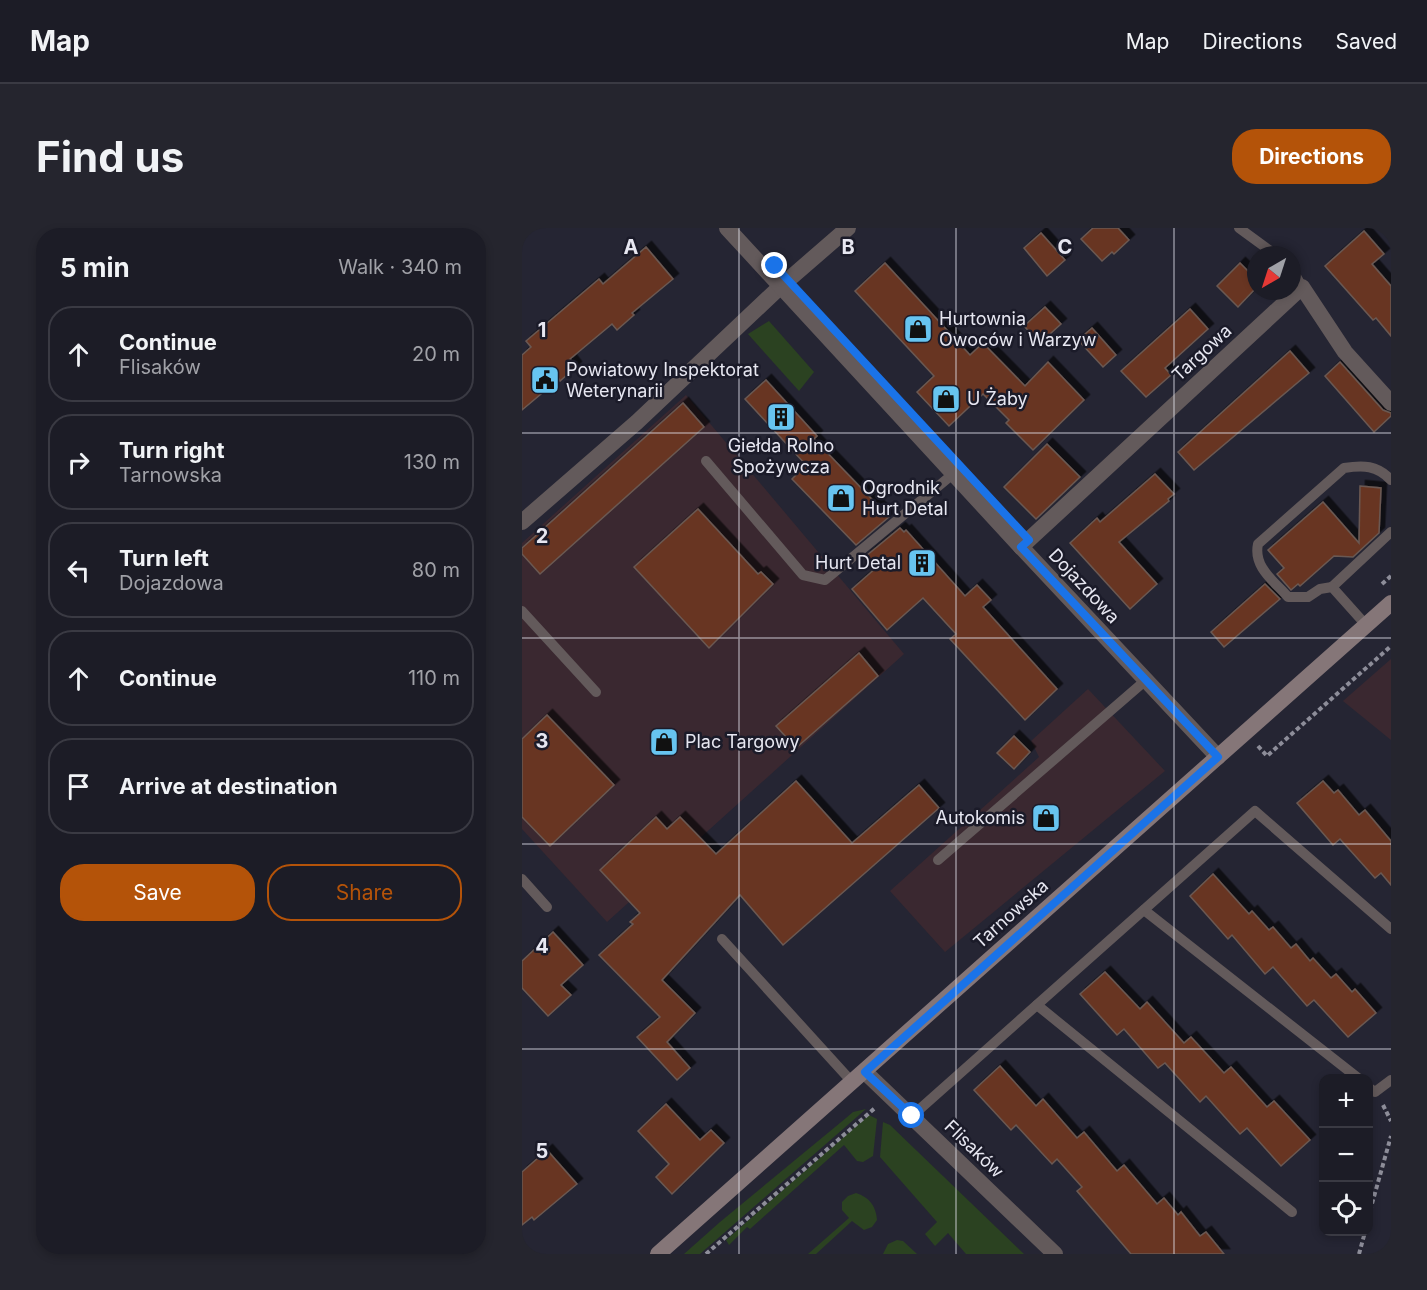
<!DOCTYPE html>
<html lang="en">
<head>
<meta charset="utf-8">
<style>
	body { margin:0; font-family:Inter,sans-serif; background:#25252e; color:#f1f3f6 }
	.controls { position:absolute; right:18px; bottom:18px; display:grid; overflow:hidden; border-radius:12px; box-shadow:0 3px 9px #0003 }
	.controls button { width:54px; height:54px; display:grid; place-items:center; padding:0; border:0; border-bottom:2px solid #3a3a43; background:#1c1c26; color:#f1f3f6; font:30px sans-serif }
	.compass { position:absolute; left:725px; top:18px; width:54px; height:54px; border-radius:50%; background:#1c1c26; box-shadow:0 3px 9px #0003; rotate:219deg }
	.stop { position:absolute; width:18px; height:18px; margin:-14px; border:4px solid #1a73e8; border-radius:50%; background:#fff }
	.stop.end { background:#1a73e8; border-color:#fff; box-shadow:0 2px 6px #0008 }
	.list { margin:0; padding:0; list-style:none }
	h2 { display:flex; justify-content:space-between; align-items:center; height:78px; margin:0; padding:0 24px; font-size:26px }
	h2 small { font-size:20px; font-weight:400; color:#a0a1a7 }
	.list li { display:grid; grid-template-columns:39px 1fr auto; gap:18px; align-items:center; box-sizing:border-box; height:96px; margin:0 12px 12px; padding:0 12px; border:2px solid #3a3a43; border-radius:24px }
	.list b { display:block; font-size:22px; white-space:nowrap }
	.list p { margin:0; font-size:20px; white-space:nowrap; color:#a0a1a7 }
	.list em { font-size:20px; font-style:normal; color:#a0a1a7 }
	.actions { display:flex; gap:12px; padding:18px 24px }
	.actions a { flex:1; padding:14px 0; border:2px solid #b45309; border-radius:24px; text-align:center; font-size:21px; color:#b45309 }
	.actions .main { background:#b45309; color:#fff }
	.icon { flex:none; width:33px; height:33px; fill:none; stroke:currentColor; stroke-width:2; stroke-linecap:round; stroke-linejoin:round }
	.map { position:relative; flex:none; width:869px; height:1026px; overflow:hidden; border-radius:24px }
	header { display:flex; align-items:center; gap:36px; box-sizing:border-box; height:84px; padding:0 30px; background:#1c1c26; border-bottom:2px solid #3a3a43 }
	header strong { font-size:28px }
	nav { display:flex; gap:33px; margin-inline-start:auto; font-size:21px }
	.intro { display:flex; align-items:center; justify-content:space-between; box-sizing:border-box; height:144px; padding:0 36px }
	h1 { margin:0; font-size:42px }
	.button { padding:15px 27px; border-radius:24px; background:#b45309; color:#fff; font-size:21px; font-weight:700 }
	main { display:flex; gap:36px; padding:0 36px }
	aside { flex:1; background:#1c1c26; border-radius:24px; box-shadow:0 3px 9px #0003 }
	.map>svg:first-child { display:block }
</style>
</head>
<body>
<header>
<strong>Map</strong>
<nav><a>Map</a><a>Directions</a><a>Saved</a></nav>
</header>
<div class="intro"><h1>Find us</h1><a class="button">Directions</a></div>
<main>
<aside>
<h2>5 min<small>Walk · 340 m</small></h2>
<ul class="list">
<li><svg class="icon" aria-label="ahead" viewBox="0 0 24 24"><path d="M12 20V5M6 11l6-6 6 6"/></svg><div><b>Continue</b><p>Flisaków</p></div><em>20 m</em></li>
<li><svg class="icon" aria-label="right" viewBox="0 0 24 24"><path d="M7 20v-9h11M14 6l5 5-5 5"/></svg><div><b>Turn right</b><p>Tarnowska</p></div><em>130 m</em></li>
<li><svg class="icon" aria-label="left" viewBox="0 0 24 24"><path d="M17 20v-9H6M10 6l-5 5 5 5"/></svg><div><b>Turn left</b><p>Dojazdowa</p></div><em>80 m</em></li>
<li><svg class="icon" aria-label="ahead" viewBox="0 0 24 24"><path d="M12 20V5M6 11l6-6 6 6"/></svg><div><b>Continue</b></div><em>110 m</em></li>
<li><svg class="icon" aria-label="arrive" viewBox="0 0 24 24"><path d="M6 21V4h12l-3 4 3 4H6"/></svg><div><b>Arrive at destination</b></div></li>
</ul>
<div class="actions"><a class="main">Save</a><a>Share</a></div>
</aside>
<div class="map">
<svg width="869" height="1026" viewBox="0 0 869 1026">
	<defs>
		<filter id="shadow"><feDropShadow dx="5.5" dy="-5.5" stdDeviation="0" flood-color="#0009"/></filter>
	</defs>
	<rect width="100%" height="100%" fill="#252533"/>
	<g fill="#3a2830">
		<path d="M164 167 382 426 85 694 0 601V315Z"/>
		<path d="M869 431V512L821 473Z"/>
		<path d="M566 461 643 543 423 724 368 663 517 529 509 513Z"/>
	</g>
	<g fill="#2b4221">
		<path d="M247 93 292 144 277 163 226 106Z"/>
		<path d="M344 881 178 1026H162L198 994 324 890 331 884Z"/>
		<path d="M347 887 355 891 351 928 341 934 335 933 322 917 228 1001 225 999 207 1017 204 1012Z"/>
		<path d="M361 894 368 897 502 1026H444L426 1005 413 1018 403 1006 415 994 358 929Z"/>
		<path d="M334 965C347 969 354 978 355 992L350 999 342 1002 330 993 294 1026H286L327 990 320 982V974L326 968Z"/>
		<path d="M375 1012 381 1013 395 1026H361L366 1016Z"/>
	</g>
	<g fill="#683623" stroke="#6b5952" stroke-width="1.5" filter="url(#shadow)">
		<path d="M571 0H596L607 12 592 26 590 24 580 33 559 11Z"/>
		<path d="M842 3 862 26 850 36 869 58V108L854 90 851 92 803 38Z"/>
		<path d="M519 5 543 32 525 48 502 20Z"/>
		<path d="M124 19 151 51 110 85 112 87 95 102 90 96 48 131 54 139 38 153 37 151 0 182V127L9 119 4 113 77 51 81 56Z"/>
		<path d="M363 35 448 127 461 115 503 158 526 134 562 172 511 222 484 195 487 192 461 166 427 198 395 164 412 148 333 63Z"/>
		<path d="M718 35 734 51V60L716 79 695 58Z"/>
		<path d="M523 79 539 96 518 115 502 98Z"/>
		<path d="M668 81 686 101 643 140 649 147 624 169 599 143Z"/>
		<path d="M570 100 594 127 581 139 556 112Z"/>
		<path d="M768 123 787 145 672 242 656 224Z"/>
		<path d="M818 134 861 182 869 185V188L852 204 803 148Z"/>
		<path d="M244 152 295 208 292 211 367 289 334 317 270 251 284 237 223 171Z"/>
		<path d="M161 175 182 199 18 346 0 326V320Z"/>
		<path d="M525 216 558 249 514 291 482 259Z"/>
		<path d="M633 246 652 266 646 271 647 273 597 314 635 356 608 381 548 315 575 290 578 294Z"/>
		<path d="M838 258 859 260 857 305 831 329 812 328 778 358 776 356 769 362 755 346 762 340 746 322 801 274 837 315Z"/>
		<path d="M176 281 236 346 239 344 251 356 187 420 112 339Z"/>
		<path d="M378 300 382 304 384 302 443 368 455 357 469 372 461 379 535 461 503 492 428 411 434 406 401 370 365 402 330 361 355 339 344 328Z"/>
		<path d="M743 356 758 371 702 419 689 404Z"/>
		<path d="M337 425 356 448 274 520 254 498Z"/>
		<path d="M25 487 92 557 28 618 0 589V511Z"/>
		<path d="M492 508 508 524 492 541 475 525Z"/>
		<path d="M274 553 330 615 397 557 417 580 261 717 218 667 140 752 173 785 145 814 168 840 155 852 115 809 138 789 77 727 111 696 108 694 118 685 78 642 134 589 145 601 158 589 194 626Z"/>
		<path d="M801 553 812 565 816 562 837 587 843 582 869 613V657L859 645 853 650 818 611 811 617 775 575Z"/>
		<path d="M691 646 727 686 730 683 747 702 751 699 769 720 774 716 788 733 791 730 809 750 814 746 830 764 833 761 854 785 826 809 792 772 785 778 751 739 743 746 710 707 706 711 668 668Z"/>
		<path d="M31 704 61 737 39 757 49 767 26 788 0 760V733Z"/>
		<path d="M583 744 618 781 625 774 662 815 669 809 702 845 709 839 745 879 752 873 788 912 759 938 725 900 718 906 684 868 678 874 643 835 636 840 602 801 595 807 558 766Z"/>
		<path d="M478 838 514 878 521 871 555 910 562 904 595 943 602 937 635 976 642 970 656 987 659 984 678 1008 684 1004 702 1026H609L555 963 560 959 535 931 530 936 494 897 489 902 452 862Z"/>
		<path d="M144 876 178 912 189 902 202 915 150 966 134 949 147 936 116 903Z"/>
		<path d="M25 922 55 956 12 992 10 989 0 997V944Z"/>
	</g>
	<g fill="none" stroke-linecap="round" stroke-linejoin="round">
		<g stroke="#8d8d99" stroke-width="4" stroke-dasharray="4.5 3" stroke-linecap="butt">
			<path d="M860 356 869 348"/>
			<path d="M736 518 745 528 869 418"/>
			<path d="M861 877 869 893"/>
			<path d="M846 990 869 908"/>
			<path d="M184 1026 353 880"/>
			<path d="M837 1026 843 1004"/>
		</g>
		<g stroke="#635a5b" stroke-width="10">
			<path d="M717 0 754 27"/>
			<path d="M770 41 780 59"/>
			<path d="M184 233 281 347 303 352 431 246"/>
			<path d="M810 359 869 304"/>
			<path d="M0 383 74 464"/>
			<path d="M844 397 810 359 798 361 786 369H766C752 353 731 339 736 316L822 240C841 237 855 237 869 252"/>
			<path d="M416 632 624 452"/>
			<path d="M0 651 25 679"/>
			<path d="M622 682 836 850"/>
			<path d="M200 711 331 855"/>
			<path d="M515 777 770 984"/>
			<path d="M846 859 853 864 869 852"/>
			<path d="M390 888 733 583 869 701"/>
		</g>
		<g stroke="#635a5b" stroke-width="16">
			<path d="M0 294 115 194 258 59 326 0"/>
			<path d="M499 319 780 59 823 124 869 175"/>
			<path d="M343 844 533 1026"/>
		</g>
		<path stroke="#635a5b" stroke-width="16" d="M205 0 499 319 696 529"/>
		<path stroke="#857678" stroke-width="16" d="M136 1026 869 375"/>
	</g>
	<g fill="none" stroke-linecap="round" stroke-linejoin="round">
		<path stroke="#1a73e8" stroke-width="8" d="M253 38 507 312 499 319 696 529 343 844 390 888"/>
	</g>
	<path fill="none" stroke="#e7e7f1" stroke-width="1.5" stroke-opacity="0.55" d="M217 0V1026M434 0V1026M652 0V1026M0 205H869M0 410H869M0 616H869M0 821H869"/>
	<defs>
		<g id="shop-square" transform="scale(1.5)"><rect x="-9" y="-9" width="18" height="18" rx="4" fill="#67c4f0" stroke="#1b1b29"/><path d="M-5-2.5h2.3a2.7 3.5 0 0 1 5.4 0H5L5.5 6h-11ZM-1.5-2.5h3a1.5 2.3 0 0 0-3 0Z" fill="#111"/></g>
		<g id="civic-square" transform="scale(1.5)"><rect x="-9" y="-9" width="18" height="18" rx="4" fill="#67c4f0" stroke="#1b1b29"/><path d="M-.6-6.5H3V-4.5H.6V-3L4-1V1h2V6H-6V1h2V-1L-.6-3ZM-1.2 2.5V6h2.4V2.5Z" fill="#111"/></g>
		<g id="building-square" transform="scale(1.5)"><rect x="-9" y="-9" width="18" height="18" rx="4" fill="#67c4f0" stroke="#1b1b29"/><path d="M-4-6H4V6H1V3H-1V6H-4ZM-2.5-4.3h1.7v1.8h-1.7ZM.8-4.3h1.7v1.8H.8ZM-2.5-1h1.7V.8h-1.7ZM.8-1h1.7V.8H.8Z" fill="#111"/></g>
	</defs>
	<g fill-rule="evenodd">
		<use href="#shop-square" x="396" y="101"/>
		<use href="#civic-square" x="23" y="152"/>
		<use href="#shop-square" x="424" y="171"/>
		<use href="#building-square" x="259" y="189"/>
		<use href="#shop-square" x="319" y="270"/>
		<use href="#building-square" x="400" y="335"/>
		<use href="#shop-square" x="142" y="514"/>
		<use href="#shop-square" x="524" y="590"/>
	</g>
	<g text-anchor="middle" stroke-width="5" stroke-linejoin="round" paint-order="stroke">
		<g font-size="18" fill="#e7e7f1" stroke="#1b1b29" text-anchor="start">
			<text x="417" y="97">Hurtownia<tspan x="417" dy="21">Owoców i Warzyw</tspan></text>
			<text x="44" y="148">Powiatowy Inspektorat<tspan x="44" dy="21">Weterynarii</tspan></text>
			<text x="445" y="177">U Żaby</text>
			<text x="259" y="224" text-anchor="middle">Giełda Rolno<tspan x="259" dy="21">Spożywcza</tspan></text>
			<text x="340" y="266">Ogrodnik<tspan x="340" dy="21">Hurt Detal</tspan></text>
			<text x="379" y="341" text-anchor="end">Hurt Detal</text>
			<text x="163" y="520">Plac Targowy</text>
			<text x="503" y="596" text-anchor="end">Autokomis</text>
		</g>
		<g font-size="18" fill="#e7e7f1" stroke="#1b1b29">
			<text transform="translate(680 125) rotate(-43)" y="6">Targowa</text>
			<text transform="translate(562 358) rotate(47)" y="6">Dojazdowa</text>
			<text transform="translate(489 686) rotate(-42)" y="6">Tarnowska</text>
			<text transform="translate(452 921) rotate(44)" y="6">Flisaków</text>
		</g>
	</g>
	<g font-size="20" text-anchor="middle" font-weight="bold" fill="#e7e7f1" stroke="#1b1b29" stroke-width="5" stroke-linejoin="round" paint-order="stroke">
		<text x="109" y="26">A</text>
		<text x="326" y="26">B</text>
		<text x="543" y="26">C</text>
		<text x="20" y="109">1</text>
		<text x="20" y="315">2</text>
		<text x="20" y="520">3</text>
		<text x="20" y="725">4</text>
		<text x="20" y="930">5</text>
	</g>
</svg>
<div class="controls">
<button>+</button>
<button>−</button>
<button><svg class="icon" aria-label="locate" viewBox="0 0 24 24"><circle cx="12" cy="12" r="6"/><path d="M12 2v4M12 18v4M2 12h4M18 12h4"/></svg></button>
</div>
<svg class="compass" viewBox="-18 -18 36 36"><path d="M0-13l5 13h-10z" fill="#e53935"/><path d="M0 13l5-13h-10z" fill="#a0a1a7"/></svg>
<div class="stop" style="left:390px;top:888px"></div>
<div class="stop end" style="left:253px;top:38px"></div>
</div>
</main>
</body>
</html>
